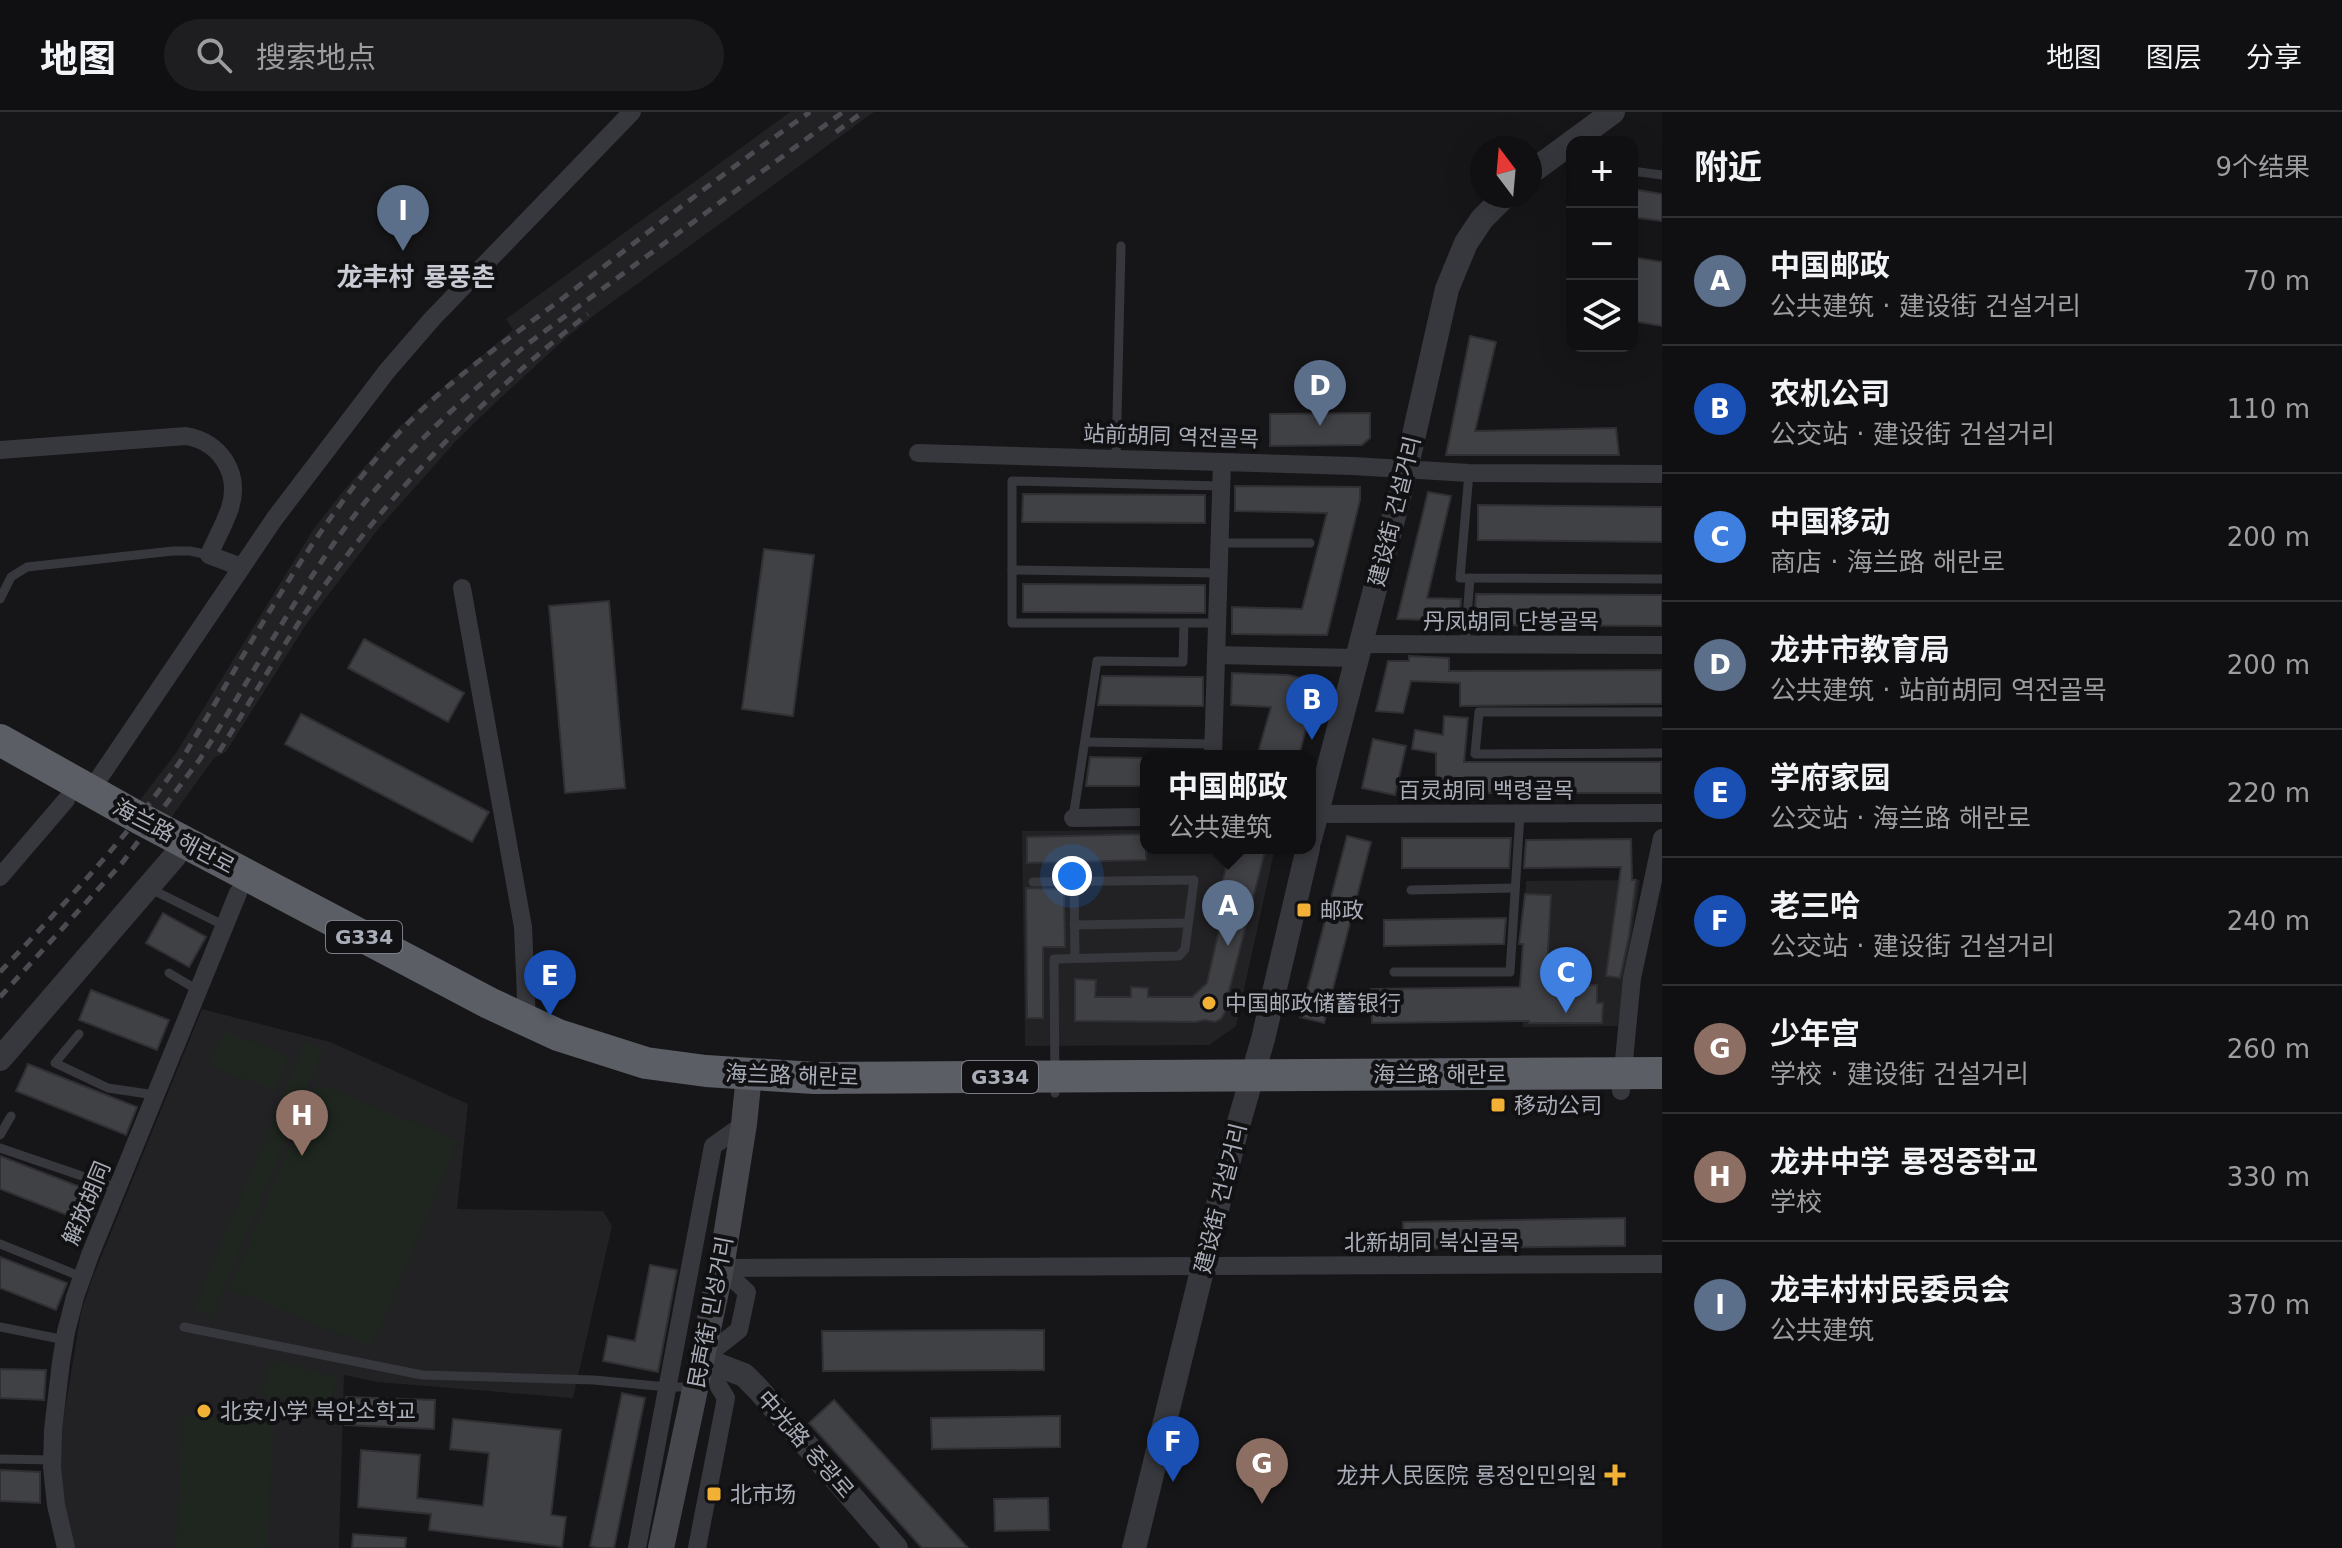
<!DOCTYPE html>
<html lang="zh">
<head>
<meta charset="utf-8">
<style>
	body { margin:0; font-family:"DejaVu Sans","Noto Sans SC","Noto Sans KR",sans-serif; background:#1e1e20; color:#f1f3f6 }
	.controls { position:absolute; right:24px; top:24px; display:grid; overflow:hidden; border-radius:16px; box-shadow:0 8px 32px #0002 }
	.controls button { width:72px; height:72px; display:grid; place-items:center; padding:0; border:0; border-bottom:2px solid #303032; background:#101012; color:#f1f3f6; font:40px sans-serif }
	.compass { position:absolute; left:1470px; top:24px; width:72px; height:72px; border-radius:50%; background:#101012; box-shadow:0 8px 32px #0002; rotate:344deg }
	.you { position:absolute; left:1072px; top:764px; width:28px; height:28px; margin:-20px; border:6px solid #fff; border-radius:50%; background:#1a73e8; box-shadow:0 0 0 12px #1a73e833 }
	.badge { display:grid; place-items:center; width:52px; height:52px; border-radius:50%; background:#2563eb; color:#fff; font-size:26px; font-weight:700 }
	.pin { position:absolute; translate:-50% -66px; filter:drop-shadow(0 2px 4px #0008) }
	.pin::after { content:''; position:absolute; top:42px; width:28px; height:24px; background:inherit; clip-path:polygon(0 0,100% 0,50% 100%) }
	.popup { position:absolute; left:1140px; top:638px; width:176px; height:104px; box-sizing:border-box; display:grid; place-content:center; border-radius:16px; background:#101012; filter:drop-shadow(0 2px 6px #0005); font-size:26px; white-space:nowrap; color:#9c9d9f }
	.popup b { font-size:30px; color:#f1f3f6 }
	.popup::after { content:''; position:absolute; left:50%; top:100%; margin-left:-16px; border:16px solid transparent; border-top-color:#101012 }
	.list { margin:0; padding:0; list-style:none }
	h2 { display:flex; justify-content:space-between; align-items:center; height:104px; margin:0; padding:0 32px; font-size:34px }
	h2 small { font-size:26px; font-weight:400; color:#9c9d9f }
	.list li { display:grid; grid-template-columns:52px 1fr auto; gap:24px; align-items:center; box-sizing:border-box; height:128px; padding:0 32px; border-top:2px solid #303032 }
	.list b { display:block; font-size:30px; white-space:nowrap }
	.list p { margin:0; font-size:26px; white-space:nowrap; color:#9c9d9f }
	.list em { font-size:26px; font-style:normal; color:#9c9d9f }
	.icon { flex:none; width:44px; height:44px; fill:none; stroke:currentColor; stroke-width:2; stroke-linecap:round; stroke-linejoin:round }
	.map { position:relative; flex:none; width:1662px; height:1436px; overflow:hidden }
	header { display:flex; align-items:center; gap:48px; box-sizing:border-box; height:112px; padding:0 40px; background:#101012; border-bottom:2px solid #303032 }
	header strong { font-size:38px }
	nav { display:flex; gap:44px; margin-inline-start:auto; font-size:28px }
	.search { width:560px; height:72px; background:#1e1e20; display:flex; align-items:center; gap:20px; box-sizing:border-box; padding:0 28px; border-radius:44px; color:#9c9d9f; font-size:30px }
	main { display:flex }
	aside { flex:1; background:#101012 }
	.map>svg:first-child { display:block }
</style>
</head>
<body>
<header>
<strong>地图</strong>
<div class="search"><svg class="icon" aria-label="search" viewBox="0 0 24 24"><circle cx="10" cy="10" r="6"/><path d="M15 15l6 6"/></svg>搜索地点</div>
<nav><a>地图</a><a>图层</a><a>分享</a></nav>
</header>
<main>
<div class="map">
<svg width="1662" height="1436" viewBox="0 0 1662 1436">
	<rect width="100%" height="100%" fill="#161618"/>
	<g fill="#222225">
		<path d="M790 0H874L597 201 567 225 494 292 456 329 379 416 307 511 226 640 214 646 170 707 140 688 176 641 313 418 340 383 396 318 429 287 513 218 506 207Z"/>
		<path d="M1146 718V736H1275L1236 914 1209 933 1025 934 1022 719Z"/>
		<path d="M1640 768 1618 914 1523 915 1521 866 1526 769Z"/>
		<path d="M202 897 330 930 468 992 457 1097 603 1099 612 1114 573 1286 377 1270 344 1263 339 1436H75L63 1397 59 1334 81 1200 92 1167Z"/>
	</g>
	<g fill="#1e261f">
		<path d="M224 919 288 944 274 979 210 953Z"/>
		<path d="M305 930 323 938 212 1205 194 1197Z"/>
		<path d="M316 971 458 1029 372 1235 230 1177Z"/>
		<path d="M270 1248 337 1265 329 1298 262 1282Z"/>
		<path d="M183 1303 274 1308 267 1436H176Z"/>
	</g>
	<g fill="#404145" stroke="#303034" stroke-width="2">
		<path d="M1632 77 1662 82V109L1632 105Z"/>
		<path d="M1632 145 1662 150V214L1632 209Z"/>
		<path d="M1470 224 1496 230 1475 319 1616 316 1619 343H1446Z"/>
		<path d="M1370 301V326L1362 333 1270 334V302Z"/>
		<path d="M1235 374 1360 375V388L1327 523 1232 522V495L1302 497 1327 401 1235 399Z"/>
		<path d="M1428 380 1451 384 1427 486 1461 487 1459 509 1397 507Z"/>
		<path d="M1023 382 1205 383V411L1022 410Z"/>
		<path d="M1478 393 1662 395V430L1478 428Z"/>
		<path d="M764 437 814 443 793 604 742 597Z"/>
		<path d="M1023 472 1205 473V501L1023 500Z"/>
		<path d="M1476 482 1662 483V514L1474 513Z"/>
		<path d="M609 489 625 676 565 681 549 494Z"/>
		<path d="M364 527 464 581 448 610 348 556Z"/>
		<path d="M1409 544 1449 546V559L1662 558V592L1460 594V571L1411 569 1403 601 1376 599 1388 549H1409Z"/>
		<path d="M1232 561 1288 563 1318 570 1299 644H1257L1271 595 1231 593Z"/>
		<path d="M1102 564 1203 565V594L1098 593Z"/>
		<path d="M301 602 489 700 472 730 285 632Z"/>
		<path d="M1444 604 1468 606 1464 650H1661V681H1436V641L1412 637 1415 618 1443 623Z"/>
		<path d="M1373 627 1406 634 1395 683 1362 676Z"/>
		<path d="M1090 645 1146 646V674H1086Z"/>
		<path d="M1146 722V748L1027 751V725Z"/>
		<path d="M1347 724 1371 730 1324 911 1300 905Z"/>
		<path d="M1402 726H1511L1509 756H1402Z"/>
		<path d="M1631 727 1632 768H1636L1629 824 1620 866 1606 864 1621 755 1524 756 1526 728Z"/>
		<path d="M1231 736H1266L1227 887 1224 890 1225 900 1221 907 1215 910 1205 908 1196 910 1075 909V867L1096 868 1095 885H1131V875L1148 876V885H1192L1207 871 1223 800 1215 798Z"/>
		<path d="M1026 776 1064 777 1065 835H1043V906H1027Z"/>
		<path d="M1525 782 1551 783 1546 873H1597V891H1603L1602 911H1529V909L1372 911 1371 877 1520 875 1523 832H1519Z"/>
		<path d="M163 801 206 825 189 855 146 831Z"/>
		<path d="M1506 806 1504 832 1384 834V808Z"/>
		<path d="M91 878 169 908 157 938 79 908Z"/>
		<path d="M28 952 137 995 126 1023 16 979Z"/>
		<path d="M0 1044 101 1083 90 1112 0 1077Z"/>
		<path d="M1625 1106V1134L1404 1137 1403 1110Z"/>
		<path d="M0 1145 67 1171 56 1198 0 1176Z"/>
		<path d="M650 1153 677 1158 658 1260 603 1249 608 1224 635 1229Z"/>
		<path d="M1044 1218V1258L823 1259 822 1219Z"/>
		<path d="M0 1257 46 1258 44 1288 0 1286Z"/>
		<path d="M622 1281 645 1286 614 1436H597L590 1434Z"/>
		<path d="M346 1285 435 1288 434 1317 345 1313Z"/>
		<path d="M834 1288 968 1436H922L809 1311Z"/>
		<path d="M1060 1304V1335L932 1337 931 1306Z"/>
		<path d="M453 1307 561 1318 551 1403 566 1405 562 1435 429 1418 431 1402 358 1395 361 1338 420 1343 417 1386 483 1394 489 1341 450 1337Z"/>
		<path d="M0 1358 40 1360V1391L0 1389Z"/>
		<path d="M1048 1386 1049 1418 995 1419 994 1387Z"/>
		<path d="M353 1422 406 1426 405 1436H352Z"/>
	</g>
	<g fill="none" stroke-linecap="round" stroke-linejoin="round">
		<g stroke="#37383d" stroke-width="9">
			<path d="M1632 59 1662 63"/>
			<path d="M1116 347 1121 134"/>
			<path d="M1469 361 1460 466 1662 467"/>
			<path d="M1219 431H1310"/>
			<path d="M1012 458 1218 461"/>
			<path d="M0 487 11 465 27 455 173 439H190L209 443"/>
			<path d="M1217 511H1012V369L1221 374"/>
			<path d="M1465 533 1470 466"/>
			<path d="M1662 600H1479L1475 642 1662 641"/>
			<path d="M1085 630 1213 632"/>
			<path d="M1073 706 1097 549 1183 550 1184 511"/>
			<path d="M1074 769 1075 846"/>
			<path d="M1033 770 1194 768 1185 837 1179 844 1054 847 1055 981"/>
			<path d="M151 777 225 814"/>
			<path d="M1411 778 1515 776"/>
			<path d="M1074 813 1188 811"/>
			<path d="M1394 860H1510L1520 702"/>
			<path d="M169 861 199 879"/>
			<path d="M79 922 55 951 108 976 155 983"/>
			<path d="M0 1023 11 1004"/>
			<path d="M0 1036 117 1076"/>
			<path d="M0 1132 82 1165"/>
			<path d="M0 1215 65 1228"/>
			<path d="M184 1215 422 1263 594 1268 667 1275H692"/>
			<path d="M0 1347 52 1348"/>
		</g>
		<g stroke="#37383d" stroke-width="18">
			<path d="M0 338 186 324C220 330 241 361 230 396 225 411 216 427 209 443L241 455"/>
			<path d="M918 341 1353 354 1469 361 1662 362"/>
			<path d="M462 476 523 815 527 910"/>
			<path d="M1360 532 1662 533"/>
			<path d="M1216 543 1356 546"/>
			<path d="M1213 644 1222 350"/>
			<path d="M91 678 275 406 387 259 432 207 632 0"/>
			<path d="M1310 702 1662 701"/>
			<path d="M1073 706 1146 705"/>
			<path d="M0 765 66 688"/>
			<path d="M1621 979 1632 866 1662 726"/>
			<path d="M721 1156 1662 1152"/>
			<path d="M66 1436 56 1393 52 1355 53 1318 61 1250 66 1220 75 1185 90 1143 238 781"/>
			<path d="M637 1436 713 1034 744 1012"/>
			<path d="M697 1436 726 1286 702 1247 739 1218 747 1180 721 1156"/>
		</g>
		<g stroke="#37383d" stroke-width="24">
			<path d="M1530 61 1613 0"/>
			<path d="M1310 727 1406 358 1447 177 1466 131 1482 107 1505 84"/>
			<path d="M0 947 175 744"/>
			<path d="M702 1247 744 1263 758 1277 896 1436"/>
			<path d="M1134 1436 1235 1024 1263 927 1308 736"/>
		</g>
		<path stroke="#45474d" stroke-width="26" d="M661 1436 721 1156 744 1012 749 963"/>
		<path stroke="#5b5e65" stroke-width="32" d="M0 628 139 706 489 891 558 923 646 951 706 959 814 966 1662 961"/>
		<g stroke="#4a4c52" stroke-width="5" stroke-dasharray="10 8" stroke-linecap="butt">
			<path d="M836 20 863 0"/>
			<path d="M219 640C250 590 279 539 312 491 388 382 483 284 588 202"/>
			<path d="M0 860C65 791 127 726 182 647 248 538 309 420 395 325 444 271 506 229 563 186 645 123 725 59 810 0"/>
			<path d="M0 885 122 751 200 647C244 576 285 503 332 434 385 357 455 293 526 233L843 0"/>
		</g>
	</g>
	<g fill="#f2b134" stroke="#111113" stroke-width="3">
		<rect x="1296" y="790" width="16" height="16" rx="4"/>
		<circle cx="1209" cy="891" r="8"/>
		<rect x="1490" y="985" width="16" height="16" rx="4"/>
		<circle cx="204" cy="1299" r="8"/>
		<path d="M1611 1351h8v8h8v8h-8v8h-8v-8h-8v-8h8z"/>
		<rect x="706" y="1374" width="16" height="16" rx="4"/>
	</g>
	<g text-anchor="middle" stroke-width="8" stroke-linejoin="round" paint-order="stroke">
		<g fill="#111113" stroke="#7b7e86" stroke-width="2">
			<rect x="326" y="809" width="76" height="32" rx="6"/>
			<rect x="962" y="949" width="76" height="32" rx="6"/>
		</g>
		<g font-size="20" font-weight="bold" fill="#a8adb8">
			<text x="364" y="832">G334</text>
			<text x="1000" y="972">G334</text>
		</g>
		<g font-size="22" fill="#a8adb8" stroke="#111113">
			<text transform="translate(1171 324) rotate(2)" y="8">站前胡同 역전골목</text>
			<text transform="translate(1394 399) rotate(-76)" y="8">建设街 건설거리</text>
			<text x="1511" y="517">丹凤胡同 단봉골목</text>
			<text x="1486" y="686">百灵胡同 백령골목</text>
			<text transform="translate(174 724) rotate(28)" y="8">海兰路 해란로</text>
			<text x="1440" y="970">海兰路 해란로</text>
			<text transform="translate(792 963) rotate(2)" y="8">海兰路 해란로</text>
			<text transform="translate(1220 1086) rotate(-76)" y="8">建设街 건설거리</text>
			<text transform="translate(86 1091) rotate(-67)" y="8">解放胡同</text>
			<text x="1432" y="1138">北新胡同 북신골목</text>
			<text transform="translate(710 1200) rotate(-79)" y="8">民声街 민성거리</text>
			<text transform="translate(806 1332) rotate(49)" y="8">中光路 중광로</text>
		</g>
		<g font-size="22" fill="#a8adb8" stroke="#111113" text-anchor="start">
			<text x="1320" y="806">邮政</text>
			<text x="1225" y="899">中国邮政储蓄银行</text>
			<text x="1514" y="1001">移动公司</text>
			<text x="220" y="1307">北安小学 북안소학교</text>
			<text x="1597" y="1371" text-anchor="end">龙井人民医院 룡정인민의원</text>
			<text x="730" y="1390">北市场</text>
		</g>
		<g font-size="26" font-weight="bold" fill="#c9ccd4" stroke="#111113">
			<text x="416" y="174">龙丰村 룡풍촌</text>
		</g>
	</g>
</svg>
<div class="controls">
<button>+</button>
<button>−</button>
<button><svg class="icon" aria-label="layers" viewBox="0 0 24 24"><path d="M12 4l9 5-9 5-9-5zM3 14l9 5 9-5"/></svg></button>
</div>
<svg class="compass" viewBox="-18 -18 36 36"><path d="M0-13l5 13h-10z" fill="#e53935"/><path d="M0 13l5-13h-10z" fill="#9c9d9f"/></svg>
<div class="you"></div>
<div class="pin badge" style="left:1228px;top:834px;background:#5c6f8a">A</div>
<div class="popup"><b>中国邮政</b>公共建筑</div>
<div class="pin badge" style="left:1312px;top:628px;background:#1a4fb4">B</div>
<div class="pin badge" style="left:1566px;top:901px;background:#3f7fe0">C</div>
<div class="pin badge" style="left:1320px;top:314px;background:#5c6f8a">D</div>
<div class="pin badge" style="left:550px;top:904px;background:#1a4fb4">E</div>
<div class="pin badge" style="left:1173px;top:1370px;background:#1a4fb4">F</div>
<div class="pin badge" style="left:1262px;top:1392px;background:#8d6e63">G</div>
<div class="pin badge" style="left:302px;top:1044px;background:#8d6e63">H</div>
<div class="pin badge" style="left:403px;top:139px;background:#5c6f8a">I</div>
</div>
<aside>
<h2>附近<small>9个结果</small></h2>
<ul class="list">
<li><span class="badge" style="background:#5c6f8a">A</span><div><b>中国邮政</b><p>公共建筑 · 建设街 건설거리</p></div><em>70 m</em></li>
<li><span class="badge" style="background:#1a4fb4">B</span><div><b>农机公司</b><p>公交站 · 建设街 건설거리</p></div><em>110 m</em></li>
<li><span class="badge" style="background:#3f7fe0">C</span><div><b>中国移动</b><p>商店 · 海兰路 해란로</p></div><em>200 m</em></li>
<li><span class="badge" style="background:#5c6f8a">D</span><div><b>龙井市教育局</b><p>公共建筑 · 站前胡同 역전골목</p></div><em>200 m</em></li>
<li><span class="badge" style="background:#1a4fb4">E</span><div><b>学府家园</b><p>公交站 · 海兰路 해란로</p></div><em>220 m</em></li>
<li><span class="badge" style="background:#1a4fb4">F</span><div><b>老三哈</b><p>公交站 · 建设街 건설거리</p></div><em>240 m</em></li>
<li><span class="badge" style="background:#8d6e63">G</span><div><b>少年宫</b><p>学校 · 建设街 건설거리</p></div><em>260 m</em></li>
<li><span class="badge" style="background:#8d6e63">H</span><div><b>龙井中学 룡정중학교</b><p>学校</p></div><em>330 m</em></li>
<li><span class="badge" style="background:#5c6f8a">I</span><div><b>龙丰村村民委员会</b><p>公共建筑</p></div><em>370 m</em></li>
</ul>
</aside>
</main>
</body>
</html>
